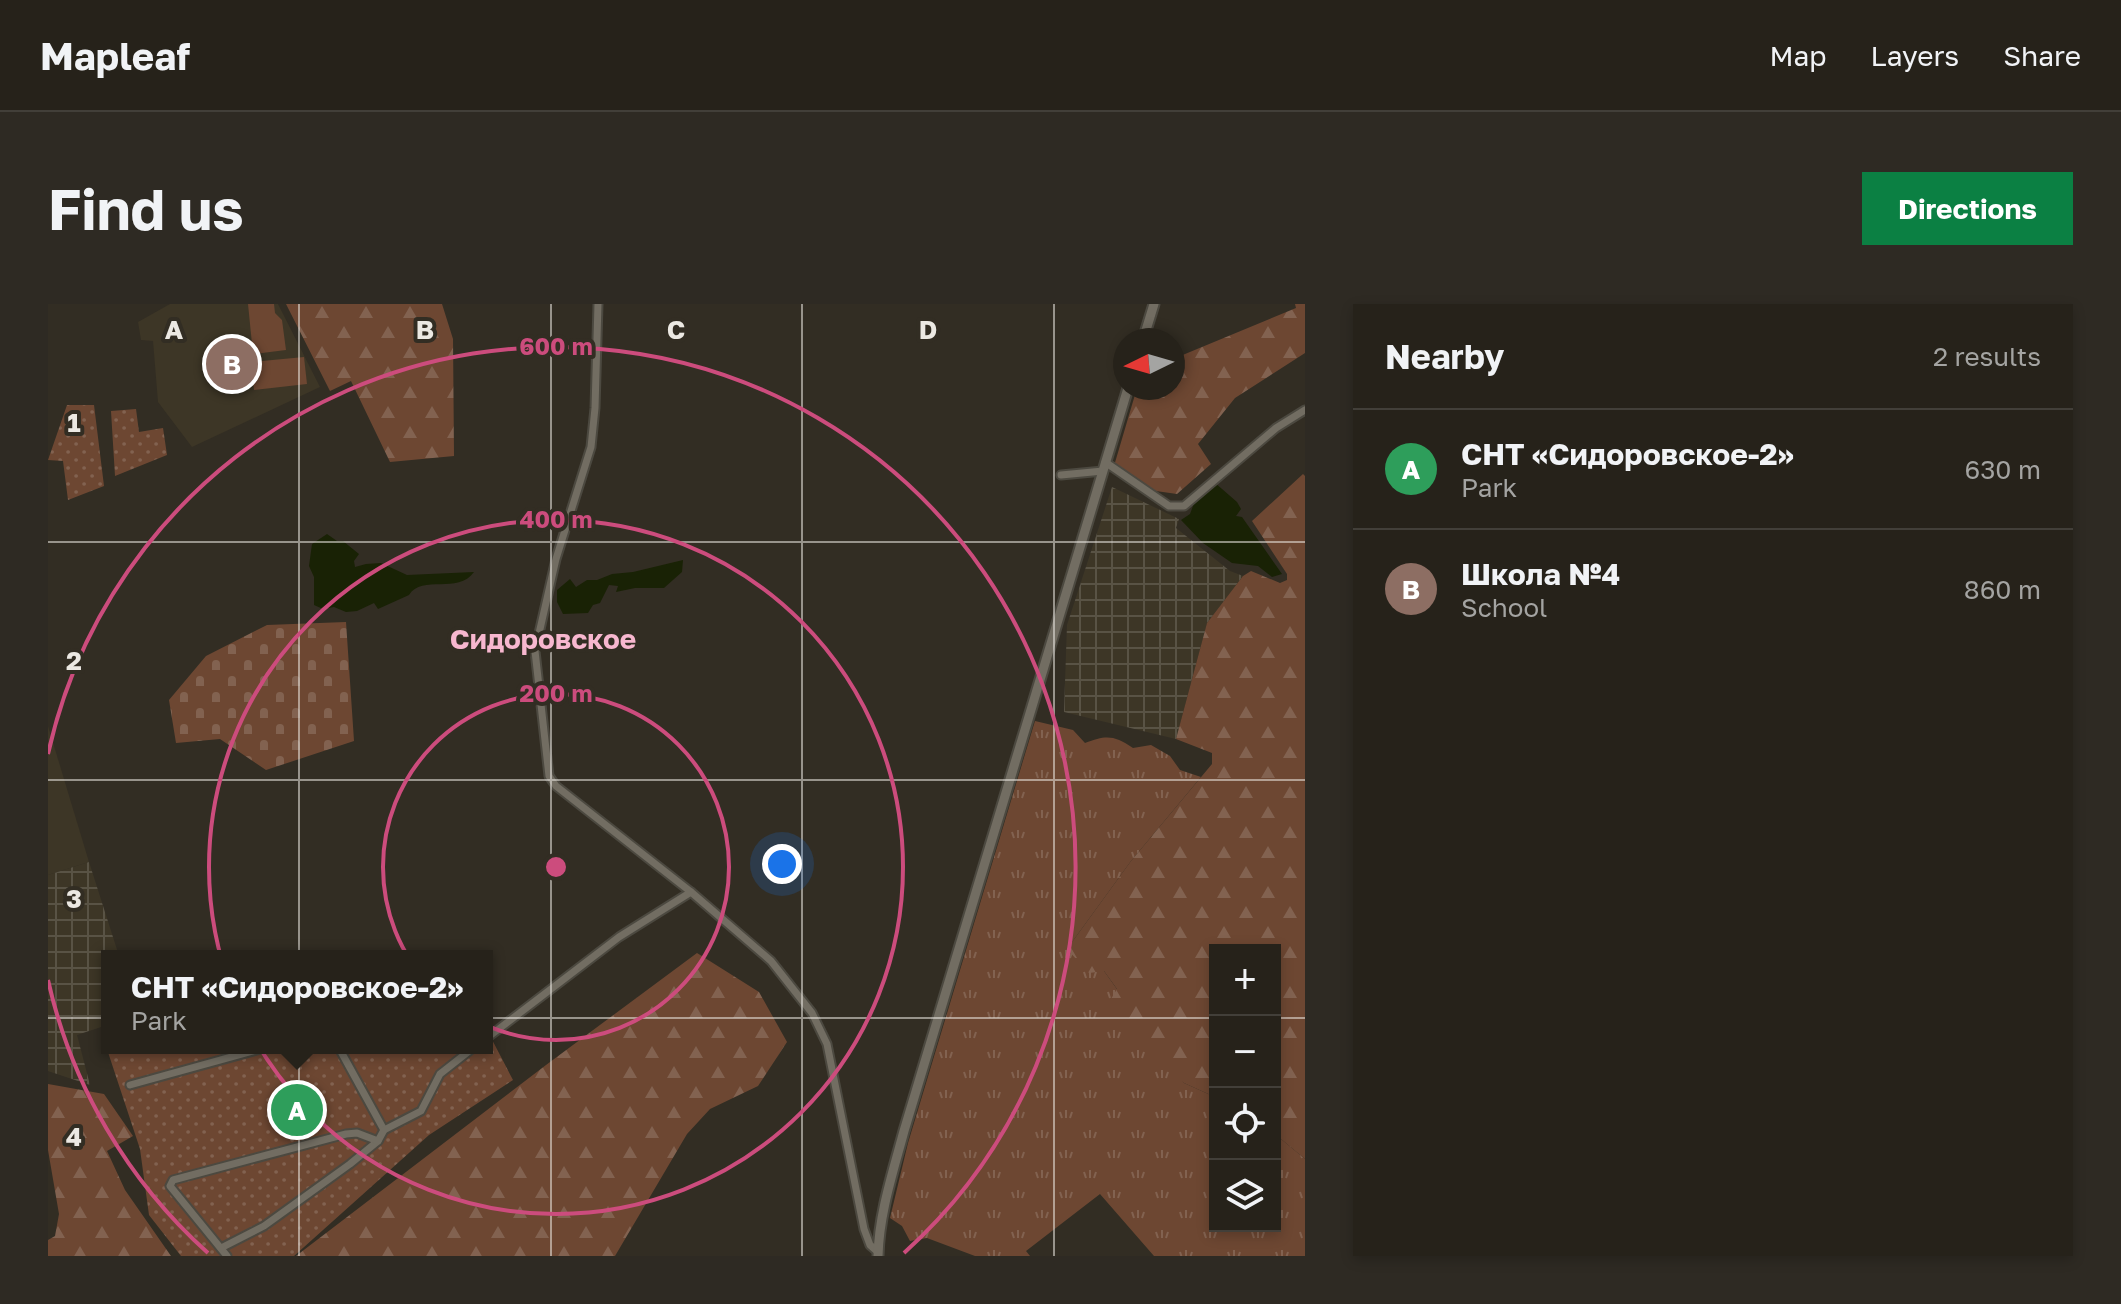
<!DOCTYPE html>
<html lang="en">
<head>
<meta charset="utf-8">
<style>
	body { margin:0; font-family:"Golos Text",sans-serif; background:#2e2a23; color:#f1f3f6 }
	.controls { position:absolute; right:24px; bottom:24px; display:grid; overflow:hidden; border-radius:0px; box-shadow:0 4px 12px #0003 }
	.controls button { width:72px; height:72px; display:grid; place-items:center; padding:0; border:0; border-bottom:2px solid #423f39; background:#26221a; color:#f1f3f6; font:40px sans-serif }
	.compass { position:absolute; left:1065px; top:24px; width:72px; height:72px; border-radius:50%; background:#26221a; box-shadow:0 4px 12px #0003; rotate:265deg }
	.you { position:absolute; left:734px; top:560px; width:28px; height:28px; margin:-20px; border:6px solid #fff; border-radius:50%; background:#1a73e8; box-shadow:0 0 0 12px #1a73e833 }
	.badge { display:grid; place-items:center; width:52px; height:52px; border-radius:50%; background:#0b8043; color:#fff; font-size:26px; font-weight:700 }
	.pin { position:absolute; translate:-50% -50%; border:4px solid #fff; box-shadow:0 2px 8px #0006 }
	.popup { position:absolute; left:53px; top:646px; width:392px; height:104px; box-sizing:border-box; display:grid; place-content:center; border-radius:0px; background:#26221a; filter:drop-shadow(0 2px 6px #0005); font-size:26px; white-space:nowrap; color:#a4a4a2 }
	.popup b { font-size:30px; color:#f1f3f6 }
	.popup::after { content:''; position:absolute; left:50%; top:100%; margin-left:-16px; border:16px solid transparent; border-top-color:#26221a }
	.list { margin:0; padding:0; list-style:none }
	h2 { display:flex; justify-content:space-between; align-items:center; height:104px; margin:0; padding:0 32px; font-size:34px }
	h2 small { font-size:26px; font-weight:400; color:#a4a4a2 }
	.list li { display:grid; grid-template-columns:52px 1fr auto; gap:24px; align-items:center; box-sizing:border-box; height:120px; padding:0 32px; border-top:2px solid #423f39 }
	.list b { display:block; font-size:30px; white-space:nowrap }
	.list p { margin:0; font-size:26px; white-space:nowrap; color:#a4a4a2 }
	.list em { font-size:26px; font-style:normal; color:#a4a4a2 }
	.icon { flex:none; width:44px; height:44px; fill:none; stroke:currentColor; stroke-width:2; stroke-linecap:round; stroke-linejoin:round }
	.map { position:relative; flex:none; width:1257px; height:952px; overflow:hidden; border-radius:0px }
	header { display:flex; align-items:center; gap:48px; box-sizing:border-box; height:112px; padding:0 40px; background:#26221a; border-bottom:2px solid #423f39 }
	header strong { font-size:38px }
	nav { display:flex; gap:44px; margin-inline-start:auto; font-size:28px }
	.intro { display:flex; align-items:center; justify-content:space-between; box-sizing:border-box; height:192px; padding:0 48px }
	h1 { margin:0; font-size:56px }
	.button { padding:20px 36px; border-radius:0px; background:#0b8043; color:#fff; font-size:28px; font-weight:700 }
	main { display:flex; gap:48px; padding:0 48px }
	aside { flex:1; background:#26221a; border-radius:0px; box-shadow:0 4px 12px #0003 }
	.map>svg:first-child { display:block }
</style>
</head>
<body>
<header>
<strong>Mapleaf</strong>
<nav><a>Map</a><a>Layers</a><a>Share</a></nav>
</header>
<div class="intro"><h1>Find us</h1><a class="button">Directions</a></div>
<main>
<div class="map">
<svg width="1257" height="952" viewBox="0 0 1257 952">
	<defs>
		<pattern id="industrial-grid" width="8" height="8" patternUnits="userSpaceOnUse" patternTransform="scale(2)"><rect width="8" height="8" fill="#3d3626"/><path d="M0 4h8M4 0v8" fill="none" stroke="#595345"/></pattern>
		<pattern id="grass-tufts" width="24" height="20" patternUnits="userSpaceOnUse" patternTransform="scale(2)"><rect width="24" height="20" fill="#6d4732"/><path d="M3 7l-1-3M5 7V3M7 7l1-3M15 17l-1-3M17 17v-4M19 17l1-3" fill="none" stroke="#826250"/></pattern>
		<pattern id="forest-firs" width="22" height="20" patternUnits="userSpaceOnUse" patternTransform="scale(2)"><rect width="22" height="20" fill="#6d4732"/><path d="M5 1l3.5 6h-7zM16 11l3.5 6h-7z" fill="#826250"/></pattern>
		<pattern id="cemetery-stones" width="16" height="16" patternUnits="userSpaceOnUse" patternTransform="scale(2)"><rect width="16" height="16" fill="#6d4732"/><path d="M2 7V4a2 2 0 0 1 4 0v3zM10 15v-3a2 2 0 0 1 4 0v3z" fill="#826250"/></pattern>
		<pattern id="park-dots" width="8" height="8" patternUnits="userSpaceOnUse" patternTransform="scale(2)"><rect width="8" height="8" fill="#6d4732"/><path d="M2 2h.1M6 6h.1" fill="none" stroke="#826250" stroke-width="1.8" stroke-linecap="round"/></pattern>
	</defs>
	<rect width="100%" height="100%" fill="#322d23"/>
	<g fill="#3d3626">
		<path d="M122 0H230L272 83 144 143 110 98 105 37 93 36 90 18Z"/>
		<path d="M0 422 41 558 0 571Z"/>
	</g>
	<g fill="url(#industrial-grid)">
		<path d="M1064 183 1131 215 1128 224 1182 267 1195 272 1159 319 1128 435 1016 408 1019 321Z"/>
		<path d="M41 558 71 652H59V721L29 731 42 781 0 767V571Z"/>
	</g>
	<path fill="url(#grass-tufts)" d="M987 417 1025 426 1037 439C1058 431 1066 431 1085 444L1103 441 1122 452 1132 466 1153 473 1083 557 1019 645 1056 667 1136 779 1167 793V922H1227V830L1257 855V952H1106L1052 890 978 947 982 952H927L879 934 862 937 854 922 842 914 860 839Z"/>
	<g fill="url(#forest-firs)">
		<path d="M238 0H394L405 35 406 152 342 158 303 77 282 87Z"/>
		<path d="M1247 0H1257V49L1187 94 1150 140 1163 160 1129 190 1101 186 1066 162 1089 84H1125V55L1248 4Z"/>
		<path d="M1255 170 1257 172V855L1227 830V646H1167V793L1136 779 1060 700 1069 685 1056 667 1041 669 1019 645 1083 557 1164 460V449L1128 435 1159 319 1195 272 1203 267 1232 279 1239 276V270L1204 217Z"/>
		<path d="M649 649 711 688 739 738 710 782 662 805 639 830 567 952H248L498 761Z"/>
		<path d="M0 780 56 790 85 832 59 847 77 886 123 952H0V936L7 932 11 910 0 846Z"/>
	</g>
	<path fill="url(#cemetery-stones)" d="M298 318 306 437 218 466 172 435 128 439 121 396 158 352 219 321Z"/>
	<g fill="url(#park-dots)">
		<path d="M19 101H46L56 182 20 196 15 157 0 156Z"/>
		<path d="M88 105 91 128 115 124 119 151 67 172 63 107Z"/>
		<path d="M439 726 465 776 381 831 246 952H133L101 911 92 845 54 730 59 728V744H439Z"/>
	</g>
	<g fill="#6d4732">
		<path d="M200 0H226L227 9 234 16 238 46 205 50Z"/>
		<path d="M256 53 259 80 206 86 203 58Z"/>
	</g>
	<g fill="#192205">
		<path d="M1166 178 1189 198 1193 205 1188 212 1194 213 1234 270 1224 273 1210 262 1184 259 1155 239 1133 216 1142 210 1148 194Z"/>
		<path d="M279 230 289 237H295L311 250 306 257 307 263 318 260 333 259 359 271 426 268C410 291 374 270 361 291L330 305 326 299 309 307 298 308 286 303 275 305 266 301V273L261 262 264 240Z"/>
		<path d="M635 256 634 268 616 284H587L568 288 570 282 561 281 552 299 545 301 540 309 515 310 509 298V286L522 275 528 283 539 276H549L564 270 585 268Z"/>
	</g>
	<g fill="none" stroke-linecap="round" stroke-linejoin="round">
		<g stroke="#4c4940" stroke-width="11">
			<g id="minor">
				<path d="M550 0 547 104 543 143 508 255 487 347 501 472 508 482 643 588 723 657 764 709 779 740 816 925 822 941 830 948"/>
				<path d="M1057 158 1121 202H1136L1228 124 1257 106"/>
				<path d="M1013 171 1055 167"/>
				<path d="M439 734 571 633 643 588"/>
				<path d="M291 744 336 826"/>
				<path d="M82 781 216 744"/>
				<path d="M173 944 216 922 302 860 330 837 336 826 373 807 392 770 425 744"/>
				<path d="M179 952 122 882 125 876 298 830 309 829 330 837"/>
			</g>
		</g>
		<g stroke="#4c4940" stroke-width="13">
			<g id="tertiary">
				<path d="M1095 36 1106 0"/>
				<path d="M830 952C831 910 845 868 856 827L1080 84"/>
			</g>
		</g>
		<use href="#minor" stroke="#726d62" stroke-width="7"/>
		<use href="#tertiary" stroke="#726d62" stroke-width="9"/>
	</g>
	<path fill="none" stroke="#ece9e3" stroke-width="2" stroke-opacity="0.55" d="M251 0V952M503 0V952M754 0V952M1006 0V952M0 238H1257M0 476H1257M0 714H1167M1227 714H1257"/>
	<g fill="none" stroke="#cc4c7d" stroke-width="4">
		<circle cx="508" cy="563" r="173"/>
		<circle cx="508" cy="563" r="347"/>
		<path d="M160 949A520 520 0 0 1 0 676M0 450A520 520 0 1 1 856 949"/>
	</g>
	<g text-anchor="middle" stroke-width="8" stroke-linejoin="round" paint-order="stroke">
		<g font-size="28" font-weight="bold" fill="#f7b7cf" stroke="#322d23">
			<text x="495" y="345">Сидоровское</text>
		</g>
	</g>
	<g font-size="26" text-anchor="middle" font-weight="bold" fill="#ece9e3" stroke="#322d23" stroke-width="8" stroke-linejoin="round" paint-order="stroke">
		<text x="126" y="35">A</text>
		<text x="377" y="35">B</text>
		<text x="628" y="35">C</text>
		<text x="880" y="35">D</text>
		<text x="26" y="128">1</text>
		<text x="26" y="366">2</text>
		<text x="26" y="604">3</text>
		<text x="26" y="842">4</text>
	</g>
	<circle cx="508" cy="563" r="12" fill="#cc4c7d" stroke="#322d23" stroke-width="4"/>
	<g font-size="24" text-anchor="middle" font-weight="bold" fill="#cc4c7d" stroke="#322d23" stroke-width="8" stroke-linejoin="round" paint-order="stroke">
		<text x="508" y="51">600 m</text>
		<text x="508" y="224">400 m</text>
		<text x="508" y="398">200 m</text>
	</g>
</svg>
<div class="controls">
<button>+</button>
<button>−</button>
<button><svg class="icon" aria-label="locate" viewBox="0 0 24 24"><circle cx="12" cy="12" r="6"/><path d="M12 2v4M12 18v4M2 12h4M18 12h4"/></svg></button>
<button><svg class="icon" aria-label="layers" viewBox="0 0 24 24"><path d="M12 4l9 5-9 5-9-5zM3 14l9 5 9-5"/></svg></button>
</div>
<svg class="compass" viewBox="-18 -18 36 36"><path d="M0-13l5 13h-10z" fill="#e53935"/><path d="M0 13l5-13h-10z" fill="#a4a4a2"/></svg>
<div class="you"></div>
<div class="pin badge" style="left:249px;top:806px;background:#2e9e5b">A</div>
<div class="popup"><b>СНТ «Сидоровское-2»</b>Park</div>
<div class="pin badge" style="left:184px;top:60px;background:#8d6e63">B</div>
</div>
<aside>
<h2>Nearby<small>2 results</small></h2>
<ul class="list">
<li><span class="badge" style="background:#2e9e5b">A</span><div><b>СНТ «Сидоровское-2»</b><p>Park</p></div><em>630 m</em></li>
<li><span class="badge" style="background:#8d6e63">B</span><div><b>Школа №4</b><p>School</p></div><em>860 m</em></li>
</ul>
</aside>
</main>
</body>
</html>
